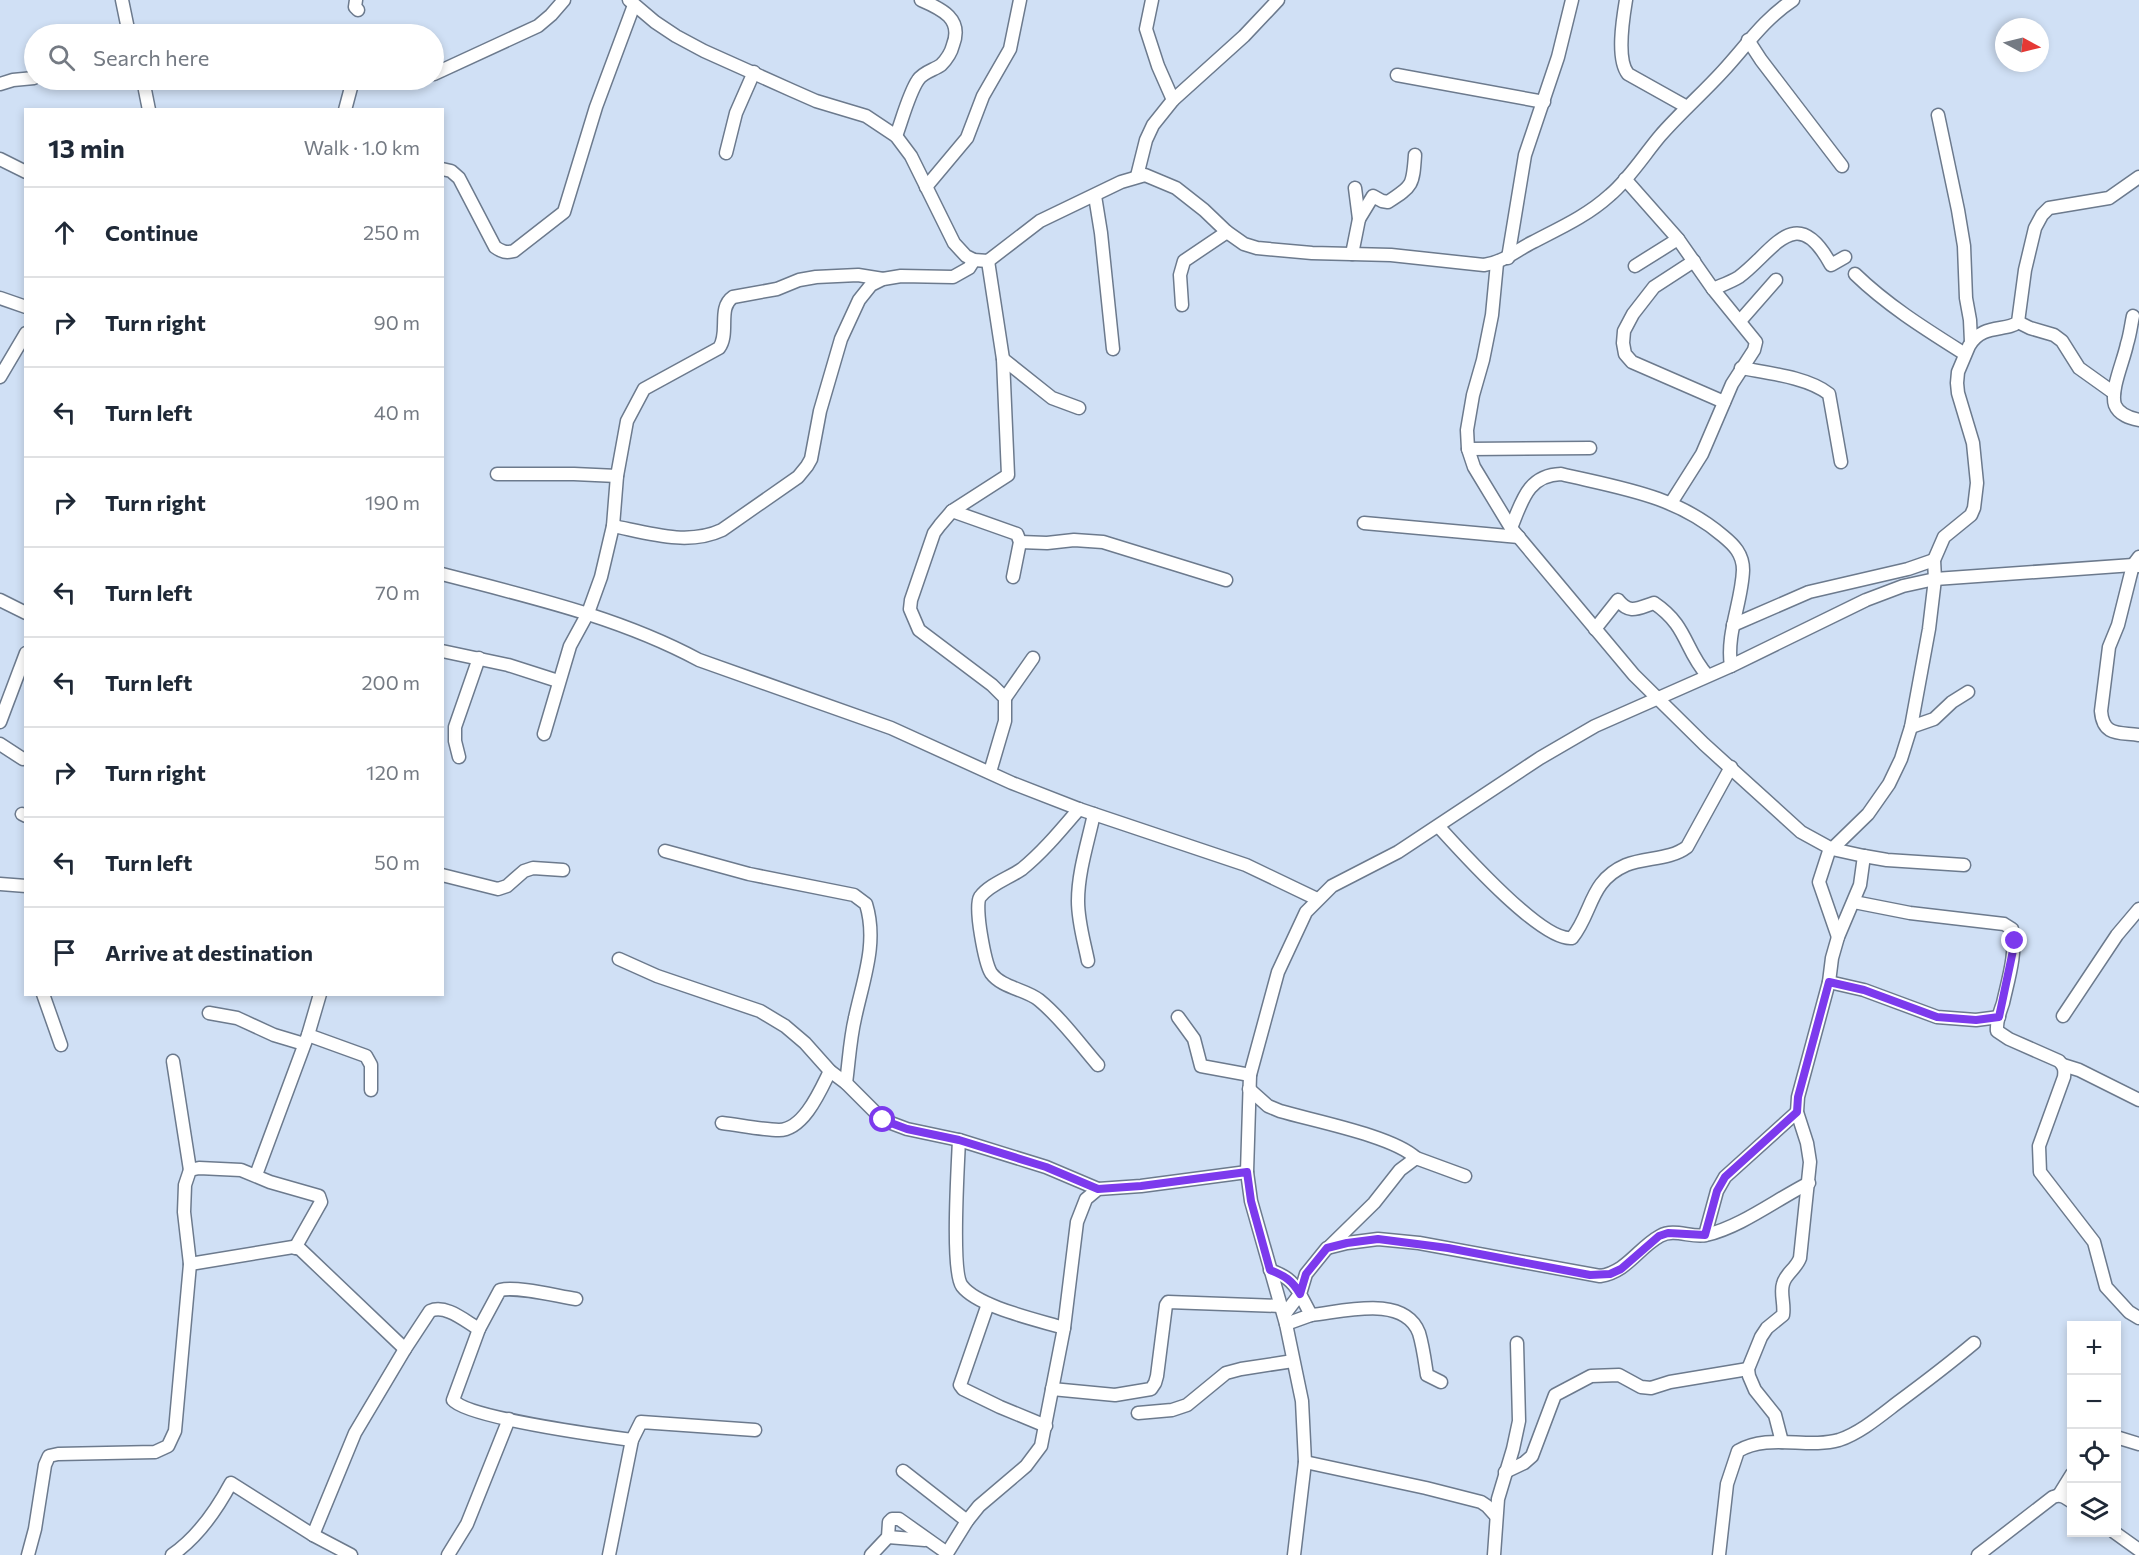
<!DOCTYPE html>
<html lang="en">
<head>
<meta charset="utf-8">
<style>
	body { margin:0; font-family:Commissioner,sans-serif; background:#f2f2f3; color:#1f2937 }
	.controls { position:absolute; right:18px; bottom:18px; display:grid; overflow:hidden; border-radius:0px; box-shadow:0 3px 9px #0003 }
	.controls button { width:54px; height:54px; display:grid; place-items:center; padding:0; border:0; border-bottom:2px solid #e0e1e3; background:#fff; color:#1f2937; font:30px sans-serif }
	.compass { position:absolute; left:1995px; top:18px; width:54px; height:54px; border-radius:50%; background:#fff; box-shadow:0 3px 9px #0003; rotate:97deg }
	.stop { position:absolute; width:18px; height:18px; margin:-14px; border:4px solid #7c3aed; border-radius:50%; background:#fff }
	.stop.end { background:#7c3aed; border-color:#fff; box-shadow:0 2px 6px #0008 }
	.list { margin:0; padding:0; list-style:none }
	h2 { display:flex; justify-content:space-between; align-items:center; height:78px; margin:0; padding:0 24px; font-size:26px }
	h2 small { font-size:20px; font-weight:400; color:#747a83 }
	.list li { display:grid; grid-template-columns:39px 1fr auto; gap:18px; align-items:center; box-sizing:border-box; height:90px; padding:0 24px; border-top:2px solid #e0e1e3 }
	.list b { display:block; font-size:22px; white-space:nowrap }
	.list em { font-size:20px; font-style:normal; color:#747a83 }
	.icon { flex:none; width:33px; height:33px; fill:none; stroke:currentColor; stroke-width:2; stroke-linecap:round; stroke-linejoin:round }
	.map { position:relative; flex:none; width:2139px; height:1555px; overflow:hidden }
	.search { position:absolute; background:#fff; box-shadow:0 3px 9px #0003; left:24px; top:24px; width:420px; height:66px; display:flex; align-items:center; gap:15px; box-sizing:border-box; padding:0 21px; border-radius:33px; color:#747a83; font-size:22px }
	.panel { position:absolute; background:#fff; box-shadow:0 3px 9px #0003; left:24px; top:108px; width:420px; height:888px; border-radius:0px }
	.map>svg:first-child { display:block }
</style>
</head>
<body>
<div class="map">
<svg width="2139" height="1555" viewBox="0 0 2139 1555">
	<rect width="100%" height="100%" fill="#d0e0f5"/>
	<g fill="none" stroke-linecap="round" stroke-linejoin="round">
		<g stroke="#6c7a8d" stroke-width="15">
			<g id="minor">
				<path d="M122 0 129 34"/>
				<path d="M356 0 355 7 358 10"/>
				<path d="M629 0 655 22 676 36 704 51 791 90 816 101 866 116 896 136 911 156 954 243 966 256 974 260 988 261 1040 221 1121 182 1145 175 1176 188 1204 210 1227 232 1244 244 1257 248 1312 253 1391 255 1484 265C1504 262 1515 251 1533 242 1560 228 1587 216 1610 195 1629 179 1644 155 1660 136 1680 113 1703 93 1723 71 1747 45 1763 20 1793 0"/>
				<path d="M1152 0 1146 29 1158 66 1173 100"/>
				<path d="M1626 0C1623 18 1616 59 1628 74L1687 107"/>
				<path d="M1748 40 1761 60 1842 166"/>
				<path d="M434 74 538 26 551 15 564 0"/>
				<path d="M1397 75 1544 102"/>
				<path d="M143 80 149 110"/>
				<path d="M0 84 13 80 34 78"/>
				<path d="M345 110 353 80"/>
				<path d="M1938 115 1958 210 1964 246 1966 298 1970 320 1971 342"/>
				<path d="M896 136C902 120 909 93 918 80 923 72 934 70 941 65 947 59 951 53 953 45 963 19 942 9 921 0"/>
				<path d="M726 153 736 113 754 72"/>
				<path d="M0 159 26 172"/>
				<path d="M442 169 451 171 459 178 495 247C502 252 506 253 514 251L564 212 596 107 634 5"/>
				<path d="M1137 176 1146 140 1153 125 1173 100 1244 36 1278 0"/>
				<path d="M1625 179 1678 239 1713 289 1756 342 1754 350 1732 384 1702 454 1671 503"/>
				<path d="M926 187 967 138 983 96 1010 49 1020 0"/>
				<path d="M1095 196 1101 233 1113 349"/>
				<path d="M1359 219 1373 196 1382 201 1388 202C1413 186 1413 185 1415 155"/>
				<path d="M1352 254 1359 219 1355 188"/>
				<path d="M1508 258 1525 155 1558 57 1572 0"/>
				<path d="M988 261 1003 359 1008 475 952 511 940 525 934 533 911 600 910 609 919 630 992 685 1005 698V721L990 772"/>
				<path d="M1694 261 1654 287 1633 314 1624 331 1623 343 1625 354 1632 362 1724 402"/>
				<path d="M1497 263 1492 315 1483 360 1473 395 1467 430 1468 449 1474 467 1511 528 1634 675 1704 744 1801 832 1832 849 1864 856 1887 860 1964 865"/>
				<path d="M1635 266 1678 239"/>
				<path d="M1855 274C1888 306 1927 330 1965 354"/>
				<path d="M1713 289C1722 285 1731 282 1739 277 1773 252 1796 200 1831 265L1845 257"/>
				<path d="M0 298 26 307"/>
				<path d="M1182 305 1180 275 1184 261 1227 232"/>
				<path d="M2133 316C2131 325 2130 335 2127 344 2124 360 2110 390 2115 405 2119 415 2130 418 2139 420"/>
				<path d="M1740 321 1776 280"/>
				<path d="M2018 322 2030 328 2054 335 2062 341 2079 368 2114 393"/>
				<path d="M1003 359 1052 398 1079 408"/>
				<path d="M1741 368C1767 373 1808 377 1829 394L1841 462"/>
				<path d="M0 377 26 333"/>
				<path d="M1468 449 1590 448"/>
				<path d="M497 474H574L617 476"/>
				<path d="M952 511 1017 534 1020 542 1013 577"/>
				<path d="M1364 523 1519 537"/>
				<path d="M613 526C648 533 688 546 722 530L798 477 807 466 811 459 820 411 841 339 859 300 871 285 883 279 901 276 953 277 969 268 974 260"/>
				<path d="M1511 528C1522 501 1528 475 1561 474 1620 488 1675 495 1723 536 1734 545 1743 554 1743 570 1742 602 1726 633 1731 666"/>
				<path d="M1020 542 1047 543 1074 540 1103 542 1226 580"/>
				<path d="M2139 557 2133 565 2118 625 2109 647 2101 711C2103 737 2120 732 2139 735"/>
				<path d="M442 574C530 597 619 617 699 660L891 728 1012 783 1079 809 1246 865 1317 899"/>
				<path d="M0 600 26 613"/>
				<path d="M1733 625 1809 592 1908 569 1934 560"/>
				<path d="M1595 629 1618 600C1630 615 1638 608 1654 603 1688 626 1684 649 1707 675"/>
				<path d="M442 651 508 665 558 681"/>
				<path d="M1005 698 1033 658"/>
				<path d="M0 722 26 653"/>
				<path d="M1911 727 1934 719 1952 702 1968 692"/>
				<path d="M544 734 570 646 588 613 601 577 613 526 617 476 627 421 644 389 719 348C730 333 717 308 733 297L777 289 799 280 816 277 858 275 883 279"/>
				<path d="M0 744 23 759"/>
				<path d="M459 757 455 741V727L479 658"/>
				<path d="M1079 809C1061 830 1043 852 1022 869 1009 878 990 884 980 897 974 907 985 963 991 973 1002 988 1025 989 1039 1000 1061 1018 1079 1043 1098 1065"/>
				<path d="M22 814 26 816"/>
				<path d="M1439 827C1460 850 1542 942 1572 938 1593 912 1589 881 1626 865 1646 857 1670 860 1687 847L1731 767"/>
				<path d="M1830 848 1819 882 1838 937"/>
				<path d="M1832 849 1868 814 1889 784 1901 759 1911 727 1929 629 1935 579 1934 560 1944 537 1971 515 1974 508 1977 483 1973 443 1958 393 1957 383 1958 372 1969 346C1982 323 2007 332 2018 322L2025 270 2035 228 2042 215 2049 208 2109 198 2139 177"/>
				<path d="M665 851 749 874 854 895 866 904C878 943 863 980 855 1018 850 1039 849 1061 846 1083"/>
				<path d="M442 875 498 889 507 886 524 871 533 868 563 870"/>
				<path d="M0 884 26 886"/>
				<path d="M1854 902 1910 913 2004 924 2012 929C2017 952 2008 980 2003 1003 2000 1012 1996 1021 1997 1031L2009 1039 2059 1061C2064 1066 2065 1069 2064 1077L2039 1146 2040 1172 2094 1242 2106 1287 2129 1312 2139 1318"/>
				<path d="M619 959 657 976 760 1011 785 1026 805 1043 830 1071 846 1083 883 1120 907 1129 959 1140 1046 1167 1098 1189"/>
				<path d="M1088 961C1084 941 1078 922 1078 901 1078 872 1088 842 1094 814"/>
				<path d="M1829 982 1864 990 1937 1017 1976 1020 1999 1017"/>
				<path d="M43 994 61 1045"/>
				<path d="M209 1013 237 1018 274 1035 304 1044"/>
				<path d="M2063 1016 2117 935 2139 909"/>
				<path d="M1178 1017 1194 1039 1201 1066 1250 1075"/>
				<path d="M308 1035 366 1056 371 1065V1090"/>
				<path d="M173 1061 190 1170"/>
				<path d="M2063 1065 2079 1070 2139 1100"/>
				<path d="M1249 1089 1268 1106 1280 1111C1314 1121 1393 1136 1416 1158"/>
				<path d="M722 1123C739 1125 764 1130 779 1130 804 1130 821 1089 830 1071"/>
				<path d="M959 1140C958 1164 951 1272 962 1286 978 1307 1038 1320 1064 1328"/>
				<path d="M256 1175 308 1035 320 994"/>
				<path d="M1705 1235 1717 1191 1725 1177 1797 1112"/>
				<path d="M1328 1248 1374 1203 1400 1170 1416 1158 1465 1176"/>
				<path d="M190 1264 293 1247 300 1249 405 1349"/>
				<path d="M1270 1270C1285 1276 1292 1280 1300 1294L1284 1315"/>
				<path d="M576 1299C556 1296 518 1286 500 1290L479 1329 453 1400C467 1418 603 1436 632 1440"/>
				<path d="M988 1304 960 1385 963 1389 1000 1407 1046 1426"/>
				<path d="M1311 1315C1343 1312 1404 1294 1419 1333 1423 1346 1425 1362 1427 1375L1441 1382"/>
				<path d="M1286 1324 1311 1315 1300 1294 1306 1274 1327 1248 1347 1243 1378 1239 1419 1243 1600 1276C1627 1272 1638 1248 1660 1236 1674 1228 1691 1238 1706 1235 1741 1227 1777 1199 1809 1183"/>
				<path d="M1052 1389 1115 1395 1151 1389 1155 1383 1157 1376 1166 1305 1168 1302 1281 1306"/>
				<path d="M1138 1413 1172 1410 1187 1405 1226 1373 1241 1369 1293 1361"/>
				<path d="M2116 1437 2139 1444"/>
				<path d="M1782 1442 1775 1415 1755 1390 1749 1376 1748 1369 1761 1337 1767 1328 1783 1315C1785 1305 1780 1293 1783 1284 1785 1274 1796 1269 1800 1258L1810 1162 1807 1143 1797 1112 1798 1097 1829 982 1832 958 1838 937 1860 885 1864 856"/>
				<path d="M1305 1462 1426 1488 1481 1502 1487 1506 1496 1516"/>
				<path d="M903 1471 967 1521"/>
				<path d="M1505 1472 1524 1463 1532 1456 1555 1395 1591 1376 1619 1375 1641 1387 1651 1388 1670 1382 1748 1369"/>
				<path d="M2059 1495 2072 1474"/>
				<path d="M2114 1532 2139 1550"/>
				<path d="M313 1535 355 1433 405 1349 430 1311C446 1304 465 1321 479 1329"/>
				<path d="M888 1537 925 1540"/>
				<path d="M28 1555 35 1529 45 1465 49 1456 58 1454 155 1452 168 1446 175 1431 190 1264 184 1212 185 1185 190 1170 199 1168 241 1170 270 1182 319 1196 321 1202 295 1248"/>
				<path d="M172 1555C198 1537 216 1511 231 1483L313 1535 351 1555"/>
				<path d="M448 1555 467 1524 509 1419"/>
				<path d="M609 1555 632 1440 641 1422 755 1430"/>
				<path d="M871 1555 888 1537 889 1522 892 1519H899L947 1553"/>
				<path d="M946 1555 967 1521 979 1506 1026 1466 1041 1446 1064 1328 1077 1222 1086 1199 1098 1189 1141 1186 1247 1172"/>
				<path d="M1294 1555 1305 1462 1302 1401 1286 1324 1251 1201 1247 1172 1250 1075 1278 972 1306 912 1332 886 1398 852 1540 758 1595 726 1731 666 1866 600 1903 586 1935 579 2133 565 2139 566"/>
				<path d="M1494 1555 1498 1499 1513 1449 1519 1421 1517 1343"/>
				<path d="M1719 1555 1727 1484 1738 1451C1768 1433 1807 1449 1839 1440 1860 1433 1880 1416 1897 1403 1924 1383 1949 1364 1974 1343"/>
				<path d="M1978 1555 2053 1497C2061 1494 2065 1497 2072 1502"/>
			</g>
		</g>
		<use href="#minor" stroke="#fff" stroke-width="12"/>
	</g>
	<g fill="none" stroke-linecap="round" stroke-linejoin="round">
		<path stroke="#7c3aed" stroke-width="8" d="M883 1120 907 1129 959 1140 1046 1167 1098 1189 1141 1186 1247 1172 1251 1201 1270 1270C1285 1276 1292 1280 1300 1294L1306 1274 1327 1248 1347 1243 1378 1239 1448 1248 1590 1275 1610 1274 1621 1269 1659 1236 1668 1233 1705 1235 1717 1191 1725 1177 1797 1112 1798 1097 1829 982 1864 990 1937 1017 1976 1020 1999 1017 2015 941"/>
	</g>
</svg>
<div class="controls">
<button>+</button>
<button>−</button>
<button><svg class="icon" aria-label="locate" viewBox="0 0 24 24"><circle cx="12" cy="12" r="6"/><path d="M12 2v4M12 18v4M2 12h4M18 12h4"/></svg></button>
<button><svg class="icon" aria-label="layers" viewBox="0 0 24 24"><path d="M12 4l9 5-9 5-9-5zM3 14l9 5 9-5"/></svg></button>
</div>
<svg class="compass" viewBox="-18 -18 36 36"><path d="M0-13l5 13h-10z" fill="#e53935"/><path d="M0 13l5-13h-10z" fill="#747a83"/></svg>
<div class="stop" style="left:883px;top:1120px"></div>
<div class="stop end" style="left:2015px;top:941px"></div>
<div class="search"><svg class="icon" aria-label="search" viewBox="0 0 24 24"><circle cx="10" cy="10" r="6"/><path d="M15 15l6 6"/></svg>Search here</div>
<section class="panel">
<h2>13 min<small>Walk · 1.0 km</small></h2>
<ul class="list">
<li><svg class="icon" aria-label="ahead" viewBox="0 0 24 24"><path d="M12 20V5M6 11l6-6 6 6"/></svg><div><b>Continue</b></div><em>250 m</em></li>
<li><svg class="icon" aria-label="right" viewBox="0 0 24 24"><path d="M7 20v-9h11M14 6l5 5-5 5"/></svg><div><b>Turn right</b></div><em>90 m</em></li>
<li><svg class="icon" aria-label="left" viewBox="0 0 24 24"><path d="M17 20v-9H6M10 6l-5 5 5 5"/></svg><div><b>Turn left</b></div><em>40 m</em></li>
<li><svg class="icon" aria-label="right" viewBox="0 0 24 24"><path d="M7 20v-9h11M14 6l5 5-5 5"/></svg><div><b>Turn right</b></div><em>190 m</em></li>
<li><svg class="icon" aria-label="left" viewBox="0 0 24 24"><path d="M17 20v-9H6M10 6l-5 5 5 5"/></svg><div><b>Turn left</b></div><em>70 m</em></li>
<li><svg class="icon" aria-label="left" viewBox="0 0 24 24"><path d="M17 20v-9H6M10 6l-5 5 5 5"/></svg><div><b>Turn left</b></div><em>200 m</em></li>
<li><svg class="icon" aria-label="right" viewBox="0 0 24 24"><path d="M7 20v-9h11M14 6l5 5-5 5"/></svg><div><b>Turn right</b></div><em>120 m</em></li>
<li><svg class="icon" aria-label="left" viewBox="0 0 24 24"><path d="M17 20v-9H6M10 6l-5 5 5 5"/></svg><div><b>Turn left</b></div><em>50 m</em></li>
<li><svg class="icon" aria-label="arrive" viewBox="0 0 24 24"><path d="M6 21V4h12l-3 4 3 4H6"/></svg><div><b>Arrive at destination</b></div></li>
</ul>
</section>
</div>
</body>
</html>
